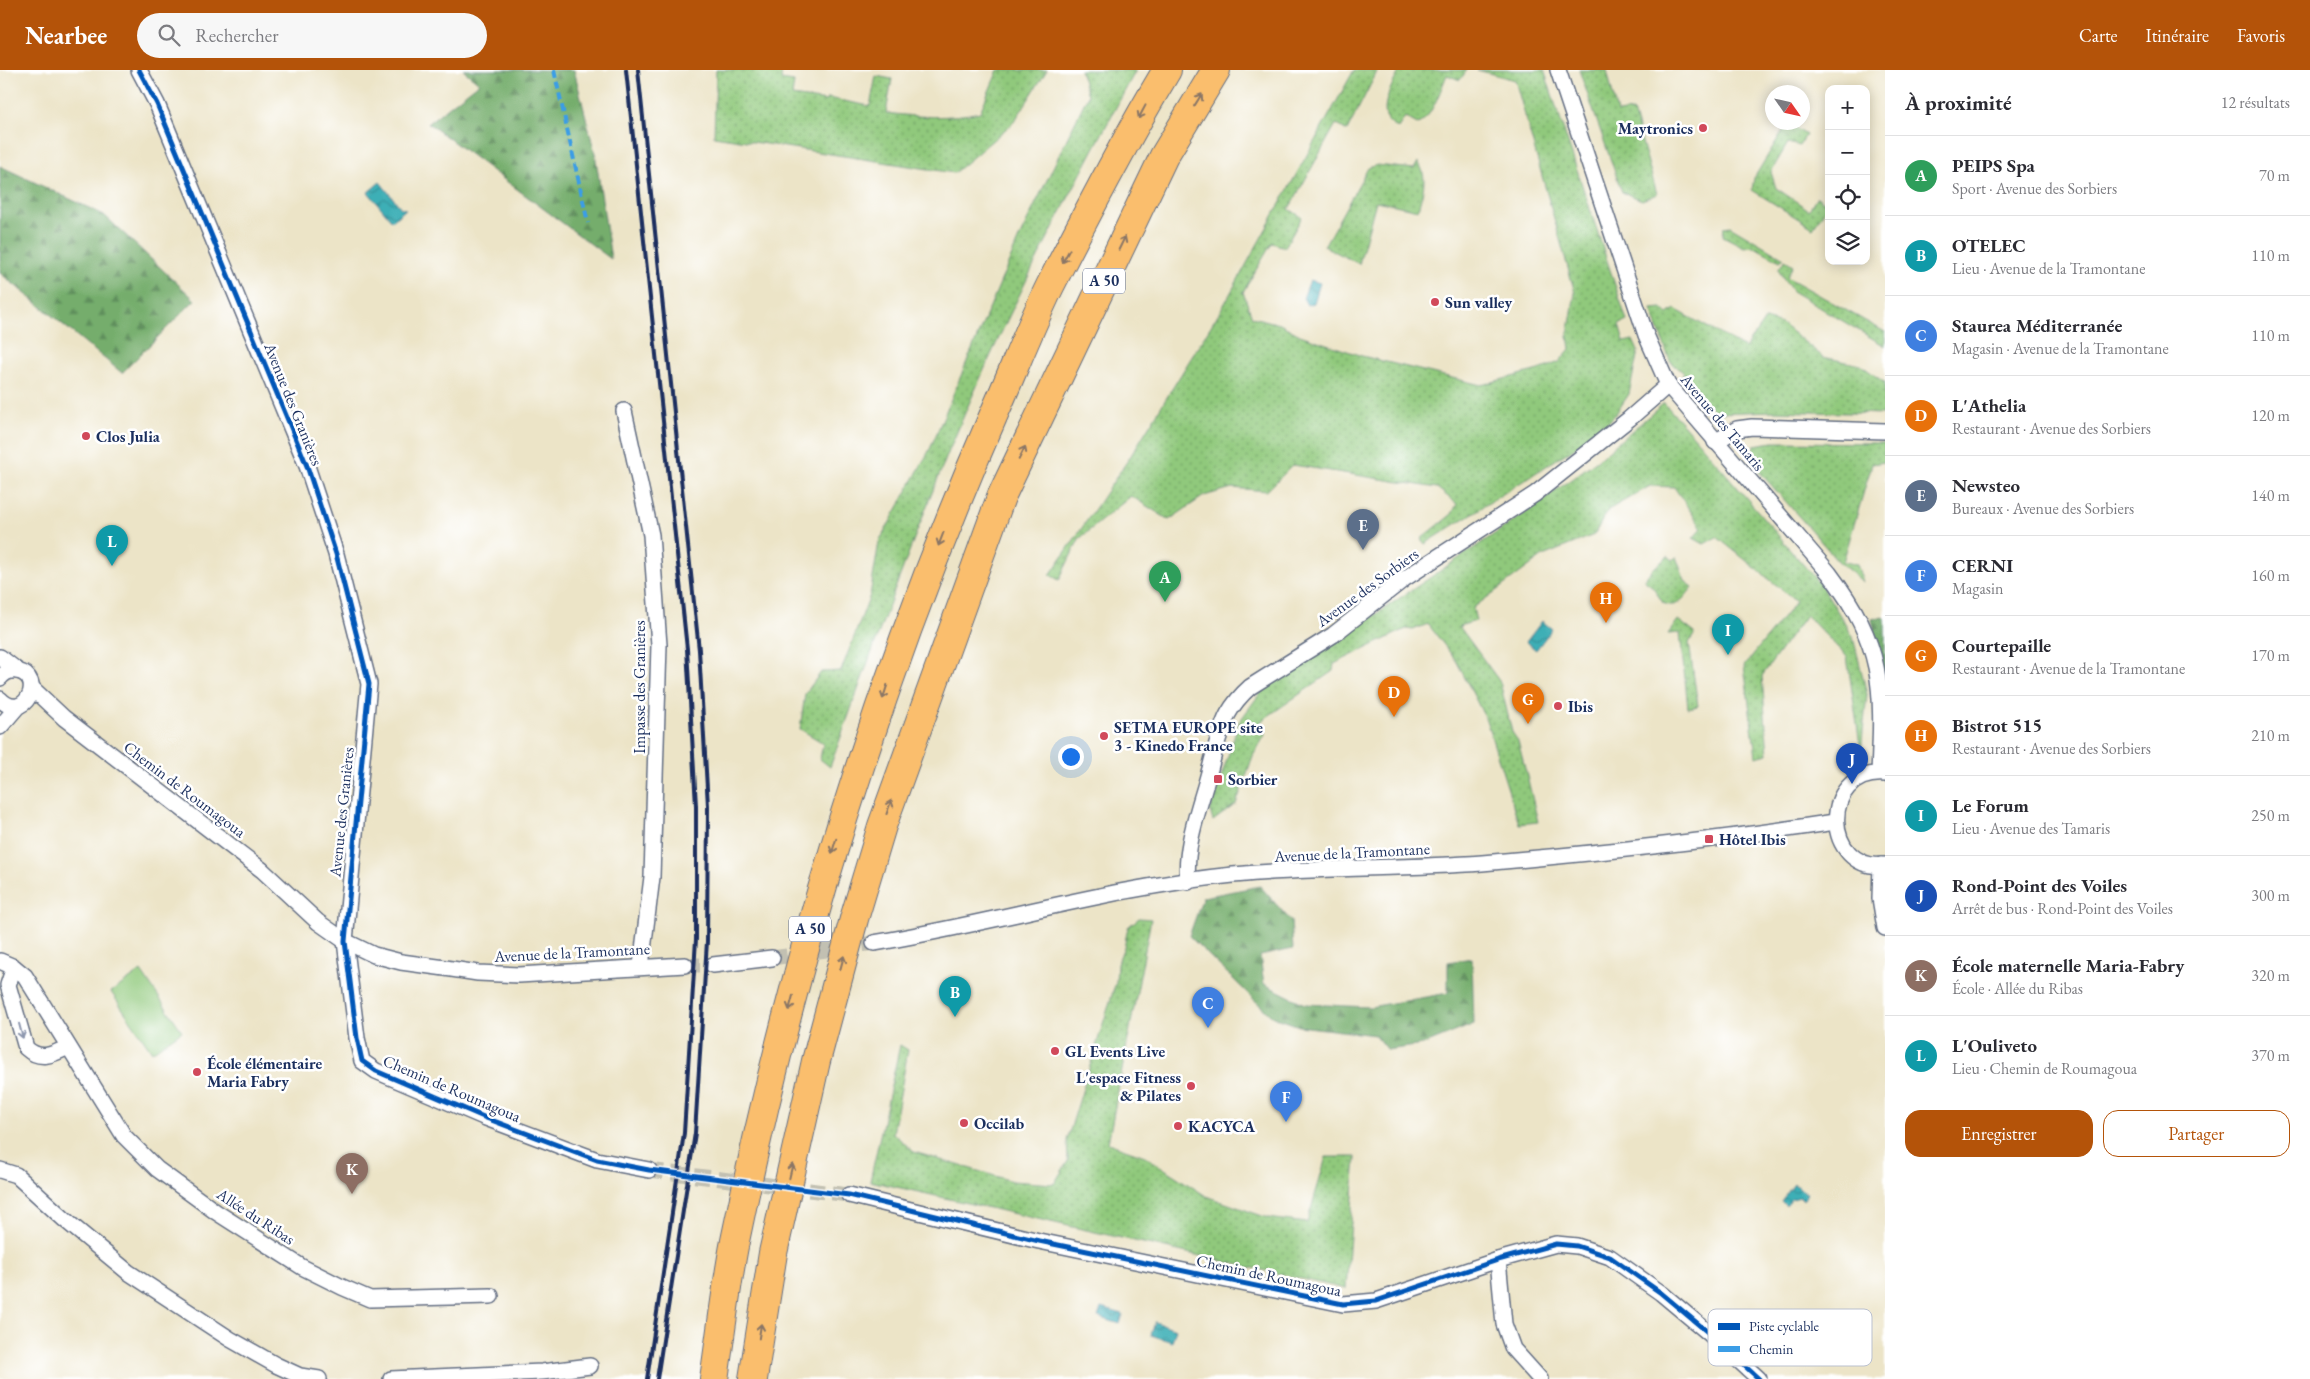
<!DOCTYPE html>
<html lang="fr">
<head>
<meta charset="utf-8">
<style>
	body { margin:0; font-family:"EB Garamond",serif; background:#f7f7f7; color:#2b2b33 }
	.controls { position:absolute; right:15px; top:15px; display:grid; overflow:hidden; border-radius:10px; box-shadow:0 2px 12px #0003 }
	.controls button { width:45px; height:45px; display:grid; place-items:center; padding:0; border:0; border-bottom:1px solid #e1e1e2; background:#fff; color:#2b2b33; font:25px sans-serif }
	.compass { position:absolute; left:1765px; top:15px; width:45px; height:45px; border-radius:50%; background:#fff; box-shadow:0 2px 12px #0003; rotate:124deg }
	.you { position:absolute; left:1070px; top:686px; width:18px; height:18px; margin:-12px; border:4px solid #fff; border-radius:50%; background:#1a73e8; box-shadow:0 0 0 8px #1a73e833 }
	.badge { display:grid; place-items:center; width:32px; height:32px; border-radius:50%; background:#b45309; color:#fff; font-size:16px; font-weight:700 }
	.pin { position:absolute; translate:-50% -41px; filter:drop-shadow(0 1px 2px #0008) }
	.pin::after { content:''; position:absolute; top:26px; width:18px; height:15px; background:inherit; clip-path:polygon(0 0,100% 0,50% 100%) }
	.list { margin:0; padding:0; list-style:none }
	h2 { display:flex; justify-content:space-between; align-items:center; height:65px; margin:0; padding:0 20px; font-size:21px }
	h2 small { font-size:16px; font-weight:400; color:#7c7c81 }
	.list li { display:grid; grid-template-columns:32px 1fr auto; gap:15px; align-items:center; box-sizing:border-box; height:80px; padding:0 20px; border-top:1px solid #e1e1e2 }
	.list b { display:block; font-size:19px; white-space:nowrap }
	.list p { margin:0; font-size:16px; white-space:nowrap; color:#7c7c81 }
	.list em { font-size:16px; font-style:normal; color:#7c7c81 }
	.actions { display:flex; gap:10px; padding:15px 20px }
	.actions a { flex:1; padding:11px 0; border:1px solid #b45309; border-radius:15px; text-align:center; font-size:18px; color:#b45309 }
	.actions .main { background:#b45309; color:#fff }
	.icon { flex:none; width:28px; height:28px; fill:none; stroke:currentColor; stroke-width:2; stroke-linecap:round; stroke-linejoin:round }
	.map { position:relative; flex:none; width:1885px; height:1309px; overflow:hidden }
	header { display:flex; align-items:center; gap:30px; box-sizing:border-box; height:70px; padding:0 25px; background:#b45309; color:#fff }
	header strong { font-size:24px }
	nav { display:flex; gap:28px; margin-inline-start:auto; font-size:18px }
	.search { width:350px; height:45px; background:#f7f7f7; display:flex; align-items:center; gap:12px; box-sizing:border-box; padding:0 18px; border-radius:28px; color:#7c7c81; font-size:19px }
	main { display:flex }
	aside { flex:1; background:#fff }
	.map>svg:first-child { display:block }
</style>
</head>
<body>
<header>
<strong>Nearbee</strong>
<div class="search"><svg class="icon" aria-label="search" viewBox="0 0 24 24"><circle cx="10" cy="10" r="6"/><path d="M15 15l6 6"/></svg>Rechercher</div>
<nav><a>Carte</a><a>Itinéraire</a><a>Favoris</a></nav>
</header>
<main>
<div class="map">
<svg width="1885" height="1309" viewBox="0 0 1885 1309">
	<defs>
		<pattern id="grass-dots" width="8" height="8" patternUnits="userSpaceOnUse" patternTransform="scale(1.25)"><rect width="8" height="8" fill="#90c97c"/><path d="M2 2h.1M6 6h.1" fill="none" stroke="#75a469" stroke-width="1.8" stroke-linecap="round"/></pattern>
		<pattern id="forest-firs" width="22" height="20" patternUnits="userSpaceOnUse" patternTransform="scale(1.25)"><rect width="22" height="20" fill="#74ad6c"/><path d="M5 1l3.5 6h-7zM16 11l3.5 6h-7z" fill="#5e8d5c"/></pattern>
		<pattern id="water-waves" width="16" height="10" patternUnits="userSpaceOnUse" patternTransform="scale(1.25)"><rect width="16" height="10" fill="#3eafb6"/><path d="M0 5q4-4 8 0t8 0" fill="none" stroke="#338f97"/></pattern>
	</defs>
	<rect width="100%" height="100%" fill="#fff"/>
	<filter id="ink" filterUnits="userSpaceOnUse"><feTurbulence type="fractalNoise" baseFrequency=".02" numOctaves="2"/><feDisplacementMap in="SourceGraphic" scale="10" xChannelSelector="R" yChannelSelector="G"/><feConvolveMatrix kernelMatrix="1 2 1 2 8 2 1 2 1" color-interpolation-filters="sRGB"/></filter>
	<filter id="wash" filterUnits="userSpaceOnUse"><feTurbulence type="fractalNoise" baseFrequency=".0096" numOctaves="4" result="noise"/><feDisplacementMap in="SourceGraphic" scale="20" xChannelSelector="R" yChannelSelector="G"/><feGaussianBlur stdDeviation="1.12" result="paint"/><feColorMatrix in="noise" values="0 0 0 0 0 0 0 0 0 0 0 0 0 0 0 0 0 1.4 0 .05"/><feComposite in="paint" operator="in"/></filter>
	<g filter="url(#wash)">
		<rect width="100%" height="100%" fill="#ece4c7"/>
		<g fill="url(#grass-dots)" stroke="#567c6d">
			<path d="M716 0H782L781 10 794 12 792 26 827 31 828 28 870 36 876 6 892 9 886 43C919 47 948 49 980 42L998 0H1047L1014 52 954 103 714 66Z"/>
			<path d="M1080 0H1136C1077 110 1018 221 968 336 917 454 874 576 830 697L820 689 823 673 800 659 805 624 821 602 841 601 870 525 879 472 930 379 1019 168 1088 25Z"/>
			<path d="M1354 0H1378L1347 61 1336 54 1289 139 1302 147 1285 177 1272 173 1243 222 1252 247 1280 254 1300 265 1362 286 1481 315 1542 299 1559 292 1570 279 1568 266 1575 223 1515 10 1477 0H1544L1627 251 1619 255 1624 272 1633 270 1638 281 1629 324 1615 345 1603 358 1590 368 1425 474 1421 469 1452 444 1457 434 1437 418 1293 395 1267 421 1232 418 1204 426 1169 450 1131 426 1079 469 1059 510 1050 505 1130 387 1225 233Z"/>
			<path d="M1400 0H1467L1460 10 1447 5C1441 18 1431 51 1417 54L1405 47 1398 58C1372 48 1392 15 1400 0Z"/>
			<path d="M1579 0H1607L1617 43 1633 41 1657 124 1642 130 1622 122Z"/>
			<path d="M1785 57H1794L1806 65 1799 76 1788 73 1771 102 1776 118 1809 140 1817 127 1828 135 1813 158 1752 120 1754 108Z"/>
			<path d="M1418 92C1429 108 1422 123 1418 140L1376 131 1359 194 1324 176 1368 98 1377 95 1414 99Z"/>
			<path d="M1730 156 1784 188 1780 191 1753 176 1744 177 1723 166 1724 157Z"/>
			<path d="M1785 190 1793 195 1787 207 1885 262V276L1792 221 1778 200Z"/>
			<path d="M1662 238 1668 244 1675 239 1745 278 1765 249 1782 254 1823 287 1861 295 1885 313V344L1774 341 1718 343 1680 311 1684 303 1670 291 1651 239Z"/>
			<path d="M1664 333 1698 371 1824 519 1853 567 1867 624 1861 682 1847 587 1806 545 1762 606 1768 684 1756 687 1744 596 1796 531 1717 467 1704 474 1693 468 1702 458 1674 417 1650 416 1608 440 1594 465 1543 486 1473 538 1476 551 1459 556 1500 612 1512 662 1518 671 1529 714 1538 752 1519 754 1486 650 1457 592 1428 554 1413 560 1406 559 1334 594 1333 601 1261 651 1265 665 1253 686 1236 734 1213 751 1210 741 1239 652 1261 622 1527 442 1601 387Z"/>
			<path d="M1773 372 1885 373V392L1872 394 1843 492 1857 494 1863 512 1839 492 1757 399 1752 387 1754 375Z"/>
			<path d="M1668 486 1673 490 1676 487 1685 511 1693 517C1683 528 1678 540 1663 533L1653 517 1644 510C1653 497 1657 496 1668 486Z"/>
			<path d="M1678 550 1695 563 1689 573 1698 636 1688 638 1680 563 1668 564Z"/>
			<path d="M1139 848 1151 849 1108 1073 1145 1086 1206 1126 1268 1148 1307 1153 1326 1087H1356L1346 1219 870 1111 900 975 908 980 893 1063 914 1082 1012 1111 1054 1114 1068 1091 1067 1070 1116 912 1117 894 1124 877 1128 857Z"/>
		</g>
		<g fill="url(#forest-firs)" stroke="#486e65">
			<path d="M463 0H574L595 83 611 189 428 53 479 13Z"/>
			<path d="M0 96 104 145 195 230 122 303 0 203Z"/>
			<path d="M1884 547 1885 548V609L1881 599 1872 549Z"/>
			<path d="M1260 816 1291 851 1293 879 1260 886 1264 914 1305 934 1370 937 1448 923V892L1472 888 1474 954 1423 975 1387 980 1375 965 1299 956 1271 946 1189 866 1203 827Z"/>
		</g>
		<path fill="#90c97c" stroke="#567c6d" d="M141 901 182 961 152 982 111 922Z"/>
		<g fill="url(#water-waves)" stroke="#2c6f8a">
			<path d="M380 112 401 138 406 139 392 151 368 122Z"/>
			<path d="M1310 210 1320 213 1314 233 1307 235 1303 228Z"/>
			<path d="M1542 551 1552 559 1536 580 1526 572Z"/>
			<path d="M1794 1114 1807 1125 1803 1130 1800 1127 1792 1129 1786 1136 1781 1131Z"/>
			<path d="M1101 1238 1123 1244 1120 1254 1098 1247Z"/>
			<path d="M1155 1252 1176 1259 1172 1272 1151 1265Z"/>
		</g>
	</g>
	<g filter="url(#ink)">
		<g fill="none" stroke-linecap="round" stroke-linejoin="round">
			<g stroke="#c2c0b2" stroke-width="15" stroke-dasharray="15 8" stroke-linecap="butt">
				<path d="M772 888 874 873"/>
				<path d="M685 895H713"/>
				<path d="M649 1100 849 1125"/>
			</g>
			<g stroke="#646e83" stroke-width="18">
				<g id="street">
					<path d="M139 0 157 34 307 396 336 484 369 614 345 871 357 968 362 991 376 1001 486 1048 597 1090 649 1100"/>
					<path d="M1558 0 1646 265 1668 315 1829 503C1884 576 1883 616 1879 703"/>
					<path d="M624 341 651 465 659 575 652 807 641 896"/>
					<path d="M1715 372 1737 359 1752 357 1885 361"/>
					<path d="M0 587 18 601"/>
					<path d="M0 608C4 603 10 600 17 601 47 607 24 654 0 629"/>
					<path d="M32 618 64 648 262 800 318 852 345 871 374 885 401 892 445 898 478 903 519 905 685 895"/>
					<path d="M0 657 18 636"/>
					<path d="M1885 704C1818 699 1823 803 1885 795"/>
					<path d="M1881 795 1880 828 1885 858"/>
					<path d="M1188 812C1184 777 1199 739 1208 706 1214 685 1218 663 1228 644 1234 633 1241 625 1250 617L1333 565 1404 509 1535 424 1629 349 1668 315"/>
					<path d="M874 873C994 853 1112 817 1233 805 1316 797 1399 799 1482 793 1600 783 1718 770 1835 752"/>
					<path d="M0 891 14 897 25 906 124 1066 157 1099 216 1142 302 1197 342 1217 370 1229 491 1226"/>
					<path d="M713 895 772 888"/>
					<path d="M14 897 8 915 26 978C40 991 52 985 68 977"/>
					<path d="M0 1100 16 1105 64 1149 128 1202 230 1269 276 1295 300 1306 319 1309"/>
					<path d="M849 1125 1039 1171 1343 1234 1376 1231 1498 1190 1556 1174 1577 1176 1610 1187 1661 1223 1710 1264 1759 1309"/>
					<path d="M1498 1190 1504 1254 1513 1279 1540 1309"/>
					<path d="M391 1309 542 1302 590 1296"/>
				</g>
			</g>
			<g stroke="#646e83" stroke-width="30">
				<g id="highway">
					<path d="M714 1309C721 1263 726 1216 735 1171 793 887 878 609 994 344 1013 301 1030 257 1050 216 1087 143 1125 70 1167 0"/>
					<path d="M753 1309 773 1183 816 991 854 849 882 756 1001 427 1164 86 1216 0"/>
				</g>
			</g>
			<use href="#street" stroke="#fff" stroke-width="15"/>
			<use href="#highway" stroke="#fabe6d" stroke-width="28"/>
			<g stroke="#1b2f5e" stroke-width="4">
				<path d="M626 0 687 579 696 736V869L684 1063 647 1309"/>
				<path d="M638 0 699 580 708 736 707 871 695 1063 657 1309"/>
			</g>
			<path stroke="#3b9de6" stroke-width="4" stroke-dasharray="8 4" stroke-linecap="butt" d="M554 0 588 153"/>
			<g stroke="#fff" stroke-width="8">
				<path id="cycleway" d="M139 0 157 34 307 396 336 484 369 614 345 871 357 968 362 991 376 1001 486 1048 597 1090 649 1100 849 1125 1039 1171 1343 1234 1376 1231 1498 1190 1556 1174 1577 1176 1610 1187 1661 1223 1710 1264 1759 1309"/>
			</g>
			<use href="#cycleway" stroke="#0057b8" stroke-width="5"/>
		</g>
		<defs><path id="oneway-shaft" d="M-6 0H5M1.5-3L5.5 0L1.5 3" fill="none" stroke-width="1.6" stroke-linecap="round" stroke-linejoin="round" transform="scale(1.25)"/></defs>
		<g stroke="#8a7666">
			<use href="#oneway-shaft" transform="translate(1198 30) rotate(-58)"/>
			<use href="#oneway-shaft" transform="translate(1142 42) rotate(118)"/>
			<use href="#oneway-shaft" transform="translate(1122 173) rotate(-64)"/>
			<use href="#oneway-shaft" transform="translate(1066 186) rotate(118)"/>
			<use href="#oneway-shaft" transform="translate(1022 383) rotate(-64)"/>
			<use href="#oneway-shaft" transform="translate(941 469) rotate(111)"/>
			<use href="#oneway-shaft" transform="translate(885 622) rotate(108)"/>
			<use href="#oneway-shaft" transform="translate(889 737) rotate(-70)"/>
			<use href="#oneway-shaft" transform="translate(834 776) rotate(107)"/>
			<use href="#oneway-shaft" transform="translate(842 893) rotate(-75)"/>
			<use href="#oneway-shaft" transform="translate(791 933) rotate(105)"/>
			<use href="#oneway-shaft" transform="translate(791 1101) rotate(-77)"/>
			<use href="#oneway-shaft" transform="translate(760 1261) rotate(-81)"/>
		</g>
		<use stroke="#8d97ae" href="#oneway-shaft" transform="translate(21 961) rotate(75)"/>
	</g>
	<g fill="#d1495b" stroke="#fff" stroke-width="2">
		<circle cx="1703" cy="58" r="5"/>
		<circle cx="1435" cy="232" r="5"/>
		<circle cx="86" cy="366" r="5"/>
		<circle cx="1558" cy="636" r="5"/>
		<circle cx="1104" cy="666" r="5"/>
		<rect x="1213" y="704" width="10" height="10" rx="2.5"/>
		<rect x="1704" y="764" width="10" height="10" rx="2.5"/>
		<circle cx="1055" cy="981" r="5"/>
		<circle cx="197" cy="1002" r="5"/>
		<circle cx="1191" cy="1016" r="5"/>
		<circle cx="964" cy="1053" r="5"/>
		<circle cx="1178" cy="1056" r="5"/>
	</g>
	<g text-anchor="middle" stroke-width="5" stroke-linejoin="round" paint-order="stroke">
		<g fill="#fff" stroke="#5f6d8e" stroke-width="1">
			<rect x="1083" y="198.5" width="42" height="25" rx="4"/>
			<rect x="789" y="846.5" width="42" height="25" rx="4"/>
		</g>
		<g font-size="15" font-weight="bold" fill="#1b2f5e">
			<text x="1104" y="216">A 50</text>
			<text x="810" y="864">A 50</text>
		</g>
		<g font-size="16" font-weight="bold" fill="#1b2f5e" stroke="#fff" text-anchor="start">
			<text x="1693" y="64" text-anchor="end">Maytronics</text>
			<text x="1445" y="238">Sun valley</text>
			<text x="96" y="372">Clos Julia</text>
			<text x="1568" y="642">Ibis</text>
			<text x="1114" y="663">SETMA EUROPE site<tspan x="1114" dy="18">3 - Kinedo France</tspan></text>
			<text x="1228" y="715">Sorbier</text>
			<text x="1719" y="775">Hôtel Ibis</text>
			<text x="1065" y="987">GL Events Live</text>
			<text x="207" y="999">École élémentaire<tspan x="207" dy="18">Maria Fabry</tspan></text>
			<text x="1181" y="1013" text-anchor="end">L'espace Fitness<tspan x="1181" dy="18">&amp; Pilates</tspan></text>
			<text x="974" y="1059">Occilab</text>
			<text x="1188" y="1062">KACYCA</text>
		</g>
		<g font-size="16" fill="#1b2f5e" stroke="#fff">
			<text transform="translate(294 334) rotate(68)" y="6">Avenue des Granières</text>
			<text transform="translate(1723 352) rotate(50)" y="6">Avenue des Tamaris</text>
			<text transform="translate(1367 517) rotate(-36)" y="6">Avenue des Sorbiers</text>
			<text transform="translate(639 617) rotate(-90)" y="6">Impasse des Granières</text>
			<text transform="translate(185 719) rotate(37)" y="6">Chemin de Roumagoua</text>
			<text transform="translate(341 742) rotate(-84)" y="6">Avenue des Granières</text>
			<text transform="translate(1352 782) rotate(-3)" y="6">Avenue de la Tramontane</text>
			<text transform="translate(572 882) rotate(-3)" y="6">Avenue de la Tramontane</text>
			<text transform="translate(452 1018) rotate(23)" y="6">Chemin de Roumagoua</text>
			<text transform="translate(256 1146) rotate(33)" y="6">Allée du Ribas</text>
			<text transform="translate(1269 1205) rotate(12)" y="6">Chemin de Roumagoua</text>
		</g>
	</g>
	<rect x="1708" y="1239" width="164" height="57" rx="8" fill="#fff" stroke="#bbc1cf" stroke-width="1"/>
	<rect x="1718" y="1253" width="22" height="7" fill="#0057b8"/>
	<rect x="1718" y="1276" width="22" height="6" fill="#3b9de6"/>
	<g font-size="14" fill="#1b2f5e">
		<text x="1749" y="1261">Piste cyclable</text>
		<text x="1749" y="1284">Chemin</text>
	</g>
</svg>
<div class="controls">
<button>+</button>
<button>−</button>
<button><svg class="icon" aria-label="locate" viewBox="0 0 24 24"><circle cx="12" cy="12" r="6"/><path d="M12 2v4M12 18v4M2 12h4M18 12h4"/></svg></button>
<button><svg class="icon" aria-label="layers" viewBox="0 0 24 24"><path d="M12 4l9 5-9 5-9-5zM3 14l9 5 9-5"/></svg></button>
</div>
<svg class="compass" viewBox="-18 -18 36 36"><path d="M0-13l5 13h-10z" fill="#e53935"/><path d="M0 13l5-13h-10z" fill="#7c7c81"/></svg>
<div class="you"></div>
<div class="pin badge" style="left:1165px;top:532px;background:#2e9e5b">A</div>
<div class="pin badge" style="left:955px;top:947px;background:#0f9aa8">B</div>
<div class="pin badge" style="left:1208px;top:958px;background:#3f7fe0">C</div>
<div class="pin badge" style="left:1394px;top:647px;background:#e8710a">D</div>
<div class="pin badge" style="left:1363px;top:480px;background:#5c6f8a">E</div>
<div class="pin badge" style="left:1286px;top:1052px;background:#3f7fe0">F</div>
<div class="pin badge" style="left:1528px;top:654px;background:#e8710a">G</div>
<div class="pin badge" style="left:1606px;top:553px;background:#e8710a">H</div>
<div class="pin badge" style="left:1728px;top:585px;background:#0f9aa8">I</div>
<div class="pin badge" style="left:1852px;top:714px;background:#1a4fb4">J</div>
<div class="pin badge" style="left:352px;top:1124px;background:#8d6e63">K</div>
<div class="pin badge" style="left:112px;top:496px;background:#0f9aa8">L</div>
</div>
<aside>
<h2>À proximité<small>12 résultats</small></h2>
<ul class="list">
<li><span class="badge" style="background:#2e9e5b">A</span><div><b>PEIPS Spa</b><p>Sport · Avenue des Sorbiers</p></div><em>70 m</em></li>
<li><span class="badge" style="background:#0f9aa8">B</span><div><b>OTELEC</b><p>Lieu · Avenue de la Tramontane</p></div><em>110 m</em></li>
<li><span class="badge" style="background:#3f7fe0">C</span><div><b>Staurea Méditerranée</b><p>Magasin · Avenue de la Tramontane</p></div><em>110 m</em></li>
<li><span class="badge" style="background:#e8710a">D</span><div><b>L'Athelia</b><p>Restaurant · Avenue des Sorbiers</p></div><em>120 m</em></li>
<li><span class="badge" style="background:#5c6f8a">E</span><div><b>Newsteo</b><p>Bureaux · Avenue des Sorbiers</p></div><em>140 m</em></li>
<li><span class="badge" style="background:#3f7fe0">F</span><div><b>CERNI</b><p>Magasin</p></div><em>160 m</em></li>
<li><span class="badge" style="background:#e8710a">G</span><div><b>Courtepaille</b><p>Restaurant · Avenue de la Tramontane</p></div><em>170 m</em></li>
<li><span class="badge" style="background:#e8710a">H</span><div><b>Bistrot 515</b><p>Restaurant · Avenue des Sorbiers</p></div><em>210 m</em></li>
<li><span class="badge" style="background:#0f9aa8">I</span><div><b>Le Forum</b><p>Lieu · Avenue des Tamaris</p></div><em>250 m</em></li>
<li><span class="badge" style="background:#1a4fb4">J</span><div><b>Rond-Point des Voiles</b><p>Arrêt de bus · Rond-Point des Voiles</p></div><em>300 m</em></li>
<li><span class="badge" style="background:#8d6e63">K</span><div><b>École maternelle Maria-Fabry</b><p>École · Allée du Ribas</p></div><em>320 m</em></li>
<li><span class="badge" style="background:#0f9aa8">L</span><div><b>L'Ouliveto</b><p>Lieu · Chemin de Roumagoua</p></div><em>370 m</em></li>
</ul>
<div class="actions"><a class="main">Enregistrer</a><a>Partager</a></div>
</aside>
</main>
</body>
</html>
